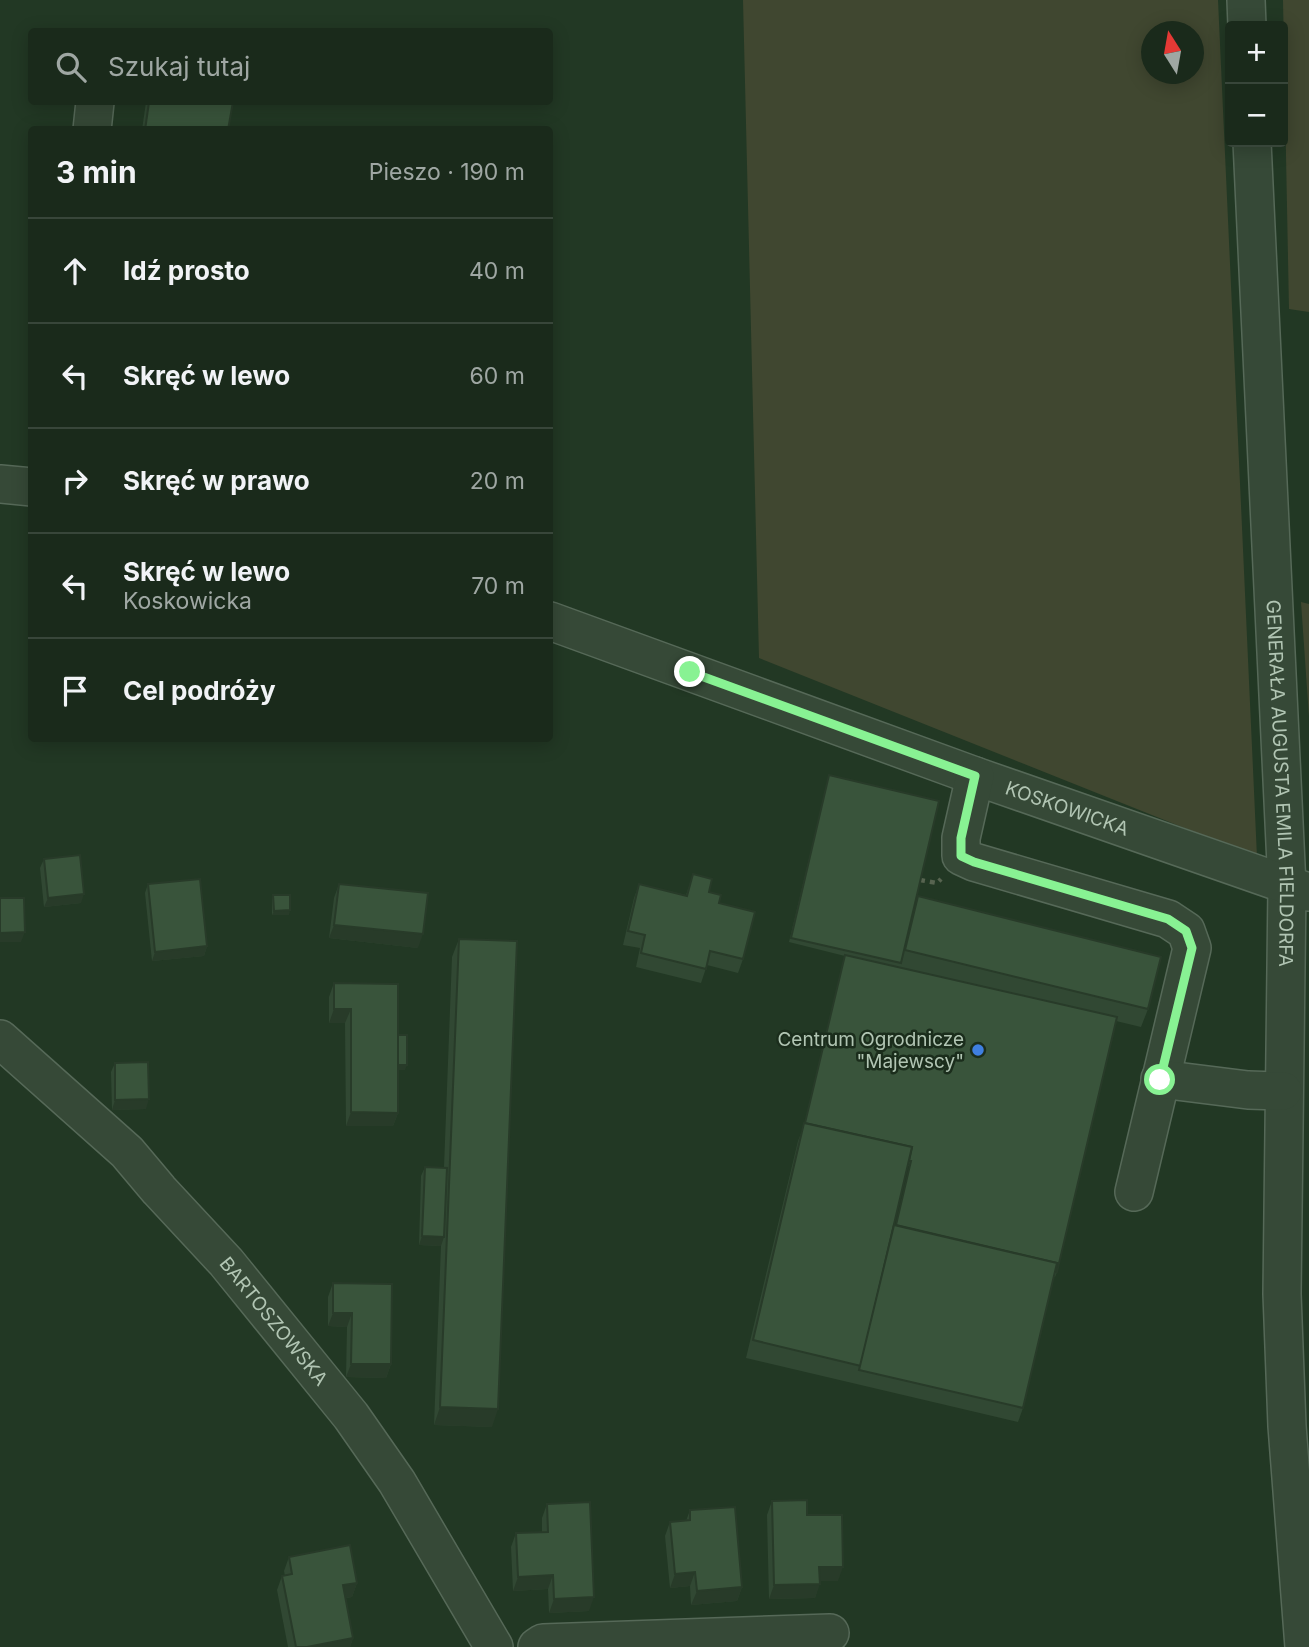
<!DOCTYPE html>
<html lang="pl">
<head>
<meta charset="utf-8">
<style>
	body { margin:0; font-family:Inter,sans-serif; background:#233224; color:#f1f3f6 }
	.controls { position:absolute; right:21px; top:21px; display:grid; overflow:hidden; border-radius:7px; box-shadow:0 4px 18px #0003 }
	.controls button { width:63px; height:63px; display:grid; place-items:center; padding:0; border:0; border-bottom:2px solid #38463a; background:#1a2a1b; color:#f1f3f6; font:35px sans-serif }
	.compass { position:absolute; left:1141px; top:21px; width:63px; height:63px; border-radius:50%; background:#1a2a1b; box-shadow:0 4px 18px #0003; rotate:349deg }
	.stop { position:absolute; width:21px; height:21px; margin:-16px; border:5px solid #88f293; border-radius:50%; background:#fff }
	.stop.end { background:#88f293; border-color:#fff; box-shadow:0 2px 7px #0008 }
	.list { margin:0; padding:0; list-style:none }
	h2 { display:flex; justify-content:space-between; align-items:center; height:91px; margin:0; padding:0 28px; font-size:30px }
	h2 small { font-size:23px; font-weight:400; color:#9fa7a3 }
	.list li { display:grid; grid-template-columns:46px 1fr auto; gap:21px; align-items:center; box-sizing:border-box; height:105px; padding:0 28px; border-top:2px solid #38463a }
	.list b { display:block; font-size:26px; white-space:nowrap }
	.list p { margin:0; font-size:23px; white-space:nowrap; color:#9fa7a3 }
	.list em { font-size:23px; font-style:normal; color:#9fa7a3 }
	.icon { flex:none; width:38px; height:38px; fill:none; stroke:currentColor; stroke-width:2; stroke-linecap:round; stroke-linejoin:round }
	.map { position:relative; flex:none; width:1309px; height:1647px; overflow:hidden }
	.search { position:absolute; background:#1a2a1b; box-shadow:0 4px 18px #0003; left:28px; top:28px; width:525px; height:77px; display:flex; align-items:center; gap:18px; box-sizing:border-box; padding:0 24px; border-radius:7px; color:#9fa7a3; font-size:26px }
	.panel { position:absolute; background:#1a2a1b; box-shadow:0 4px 18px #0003; left:28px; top:126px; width:525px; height:616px; border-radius:7px }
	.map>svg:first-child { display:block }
</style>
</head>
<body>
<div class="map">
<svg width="1309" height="1647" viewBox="0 0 1309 1647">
	<rect width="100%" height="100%" fill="#223824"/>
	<g fill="#404730" fill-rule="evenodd">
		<path d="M743 0H1218L1257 857 759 658ZM1152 32H1194V74H1152Z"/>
		<path d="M1283 0H1309V312L1289 309Z"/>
		<path d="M1301 602 1309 604V717Z"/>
	</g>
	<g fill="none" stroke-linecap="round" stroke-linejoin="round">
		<g stroke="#566958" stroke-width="40">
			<g id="minor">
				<path d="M1246 0 1247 26"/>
				<path d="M92 130 95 102"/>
				<path id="s1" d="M1252 142 1287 886 1282 1294 1287 1426 1304 1647"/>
				<path d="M0 484 32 487"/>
				<path id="s2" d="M550 621 975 776 1308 892"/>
				<path d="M975 776 961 838V856L974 862 1168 919 1186 931 1192 948 1134 1192"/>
				<path id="s3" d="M0 1039 127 1152 159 1190 226 1262 351 1416 397 1482 494 1647"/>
				<path d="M1160 1079 1248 1090 1283 1091"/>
				<path d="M537 1647 543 1643 830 1633"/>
			</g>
		</g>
		<path stroke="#576450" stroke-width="4.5" stroke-dasharray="5 5" stroke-linecap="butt" d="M920 880 937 883 941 879"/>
		<use href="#minor" stroke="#364937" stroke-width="37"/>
	</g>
	<g fill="#314833" fill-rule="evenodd">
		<path d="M146 102H233L228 130H142Z"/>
		<path d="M829 775 914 907 918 896 1148 1009 1141 1027 1116 1021 1057 1272 1055 1277H1054L1023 1408 1018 1422 746 1358 798 1141 805 1123 845 956 789 942ZM908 1166H910L896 1225H894Z"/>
		<path d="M44 859 81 903 44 907 40 868Z"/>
		<path d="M693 874 719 903 743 959 738 973 707 965 701 983 636 967 640 948 623 945 634 898 639 884 686 895Z"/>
		<path d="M148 884 207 946 204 956 152 961 145 893Z"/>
		<path d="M339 884 418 948 329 938 334 898Z"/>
		<path d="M273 895 289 915H272V900Z"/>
		<path d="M459 939 492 1427 434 1425 441 1246 419 1245 421 1176 425 1167H444L452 957Z"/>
		<path d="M334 983 398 1035 405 1070H398V1113L393 1126H346L345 1023H329V997Z"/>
		<path d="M115 1063 146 1109 112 1110 111 1072Z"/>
		<path d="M333 1283 391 1364 386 1378 346 1377 347 1327 328 1326V1297Z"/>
		<path d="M772 1501 807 1515 838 1581H820L815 1598 769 1599 767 1515Z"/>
		<path d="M547 1504 589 1611 549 1613 548 1589 513 1591 511 1547 516 1533 542 1532V1518Z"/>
		<path d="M690 1510 742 1587 737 1601 691 1605 690 1586 670 1588 665 1536 670 1522 686 1521Z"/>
		<path d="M289 1557 357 1583 352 1597 346 1598 353 1638 350 1647H288L277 1590 282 1576H285L284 1571Z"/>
	</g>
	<g fill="#283b29">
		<path d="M84 894 81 903 44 907 48 898Z"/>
		<path d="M290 910 289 915H272L274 911Z"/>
		<path d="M334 925 423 934 418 948 329 938Z"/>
		<path d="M25 932 21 942H0V933Z"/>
		<path d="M207 946 204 956 152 961 155 952Z"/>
		<path d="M334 1009H351L345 1023H329Z"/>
		<path d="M394 1065H407L405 1070H393Z"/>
		<path d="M149 1099 146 1109 112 1110 115 1100Z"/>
		<path d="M351 1112 398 1113 393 1126H346Z"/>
		<path d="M422 1236 444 1237 441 1246 419 1245Z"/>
		<path d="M333 1313H352L347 1327 328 1326Z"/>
		<path d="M351 1364H391L386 1378 346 1377Z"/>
		<path d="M440 1407 498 1409 492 1427 434 1425Z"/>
		<path d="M819 1567H843L838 1581H814Z"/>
		<path d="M695 1572 690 1586 670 1588 675 1574Z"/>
		<path d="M553 1575 548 1589 513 1591 518 1577Z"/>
		<path d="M357 1583 352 1597 338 1599 343 1585Z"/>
		<path d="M820 1584 815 1598 769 1599 774 1585Z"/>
		<path d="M742 1587 737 1601 691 1605 697 1591Z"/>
		<path d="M594 1597 589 1611 549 1613 554 1599Z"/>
		<path d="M353 1638 350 1647H307Z"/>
	</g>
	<g fill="#39543b" stroke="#283b29" stroke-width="2">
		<path d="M149 102H233L228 130H145Z"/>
		<path d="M829 775 939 801 901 963 791 938Z"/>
		<path d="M80 855 84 894 48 898 44 859Z"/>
		<path d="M693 874 712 879 709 892 721 895 719 903 755 912 743 959 710 951 706 969 641 953 645 935 628 931 639 884 687 896Z"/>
		<path d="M200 879 207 946 155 952 148 884Z"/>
		<path d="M339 884 428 893 423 934 334 925Z"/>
		<path d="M273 895H290V910L274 911Z"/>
		<path d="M918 896 1161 957 1148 1009 905 950Z"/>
		<path d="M0 898H24L25 932 0 933Z"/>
		<path d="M459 939 517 941 498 1409 440 1407Z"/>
		<path d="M845 955 1117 1017 1057 1272H1055L1057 1263 896 1225 911 1161H909L912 1147 805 1123Z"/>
		<path d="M334 983 398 984V1113L351 1112V1009H334Z"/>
		<rect x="398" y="1035" width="9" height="30"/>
		<path d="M148 1062 149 1099 115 1100V1063Z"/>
		<path d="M804 1123 912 1147 861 1366 753 1340Z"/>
		<path d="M425 1167 447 1168 444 1237 422 1236Z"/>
		<path d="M894 1225 1057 1263 1023 1408 859 1370Z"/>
		<path d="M333 1283 392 1284 391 1364H351L352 1313H333Z"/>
		<path d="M807 1500V1515H842L843 1567H819L820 1584 774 1585 772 1501Z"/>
		<path d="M590 1502 594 1597 554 1599 553 1575 518 1577 516 1533 548 1532 547 1504Z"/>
		<path d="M735 1507 742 1587 697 1591 695 1572 675 1574 670 1522 690 1520V1510Z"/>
		<path d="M350 1545 357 1583 343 1585 353 1638 307 1647H296L282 1576 292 1574 289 1557Z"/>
	</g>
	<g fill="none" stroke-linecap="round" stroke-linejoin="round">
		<path stroke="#88f293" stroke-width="9" d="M690 672 975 776 961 838V856L974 862 1168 919 1186 931 1192 948 1160 1080"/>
	</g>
	<circle fill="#3f7fe0" stroke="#1b2d1c" stroke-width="2.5" cx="978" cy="1050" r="7"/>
	<g text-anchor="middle" stroke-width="5" stroke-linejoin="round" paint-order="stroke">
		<g font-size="19" fill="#b1c5b3" stroke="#1b2d1c">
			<text dy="7" stroke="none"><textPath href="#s1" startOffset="642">GENERAŁA AUGUSTA EMILA FIELDORFA</textPath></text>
			<text dy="7" stroke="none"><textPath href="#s2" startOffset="550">KOSKOWICKA</textPath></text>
			<text dy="7" stroke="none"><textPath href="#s3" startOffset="394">BARTOSZOWSKA</textPath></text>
		</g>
		<g font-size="19" fill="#b1c5b3" stroke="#1b2d1c" text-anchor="end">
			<text x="964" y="1046">Centrum Ogrodnicze<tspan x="964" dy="22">"Majewscy"</tspan></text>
		</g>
	</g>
</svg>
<div class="controls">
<button>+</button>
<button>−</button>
</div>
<svg class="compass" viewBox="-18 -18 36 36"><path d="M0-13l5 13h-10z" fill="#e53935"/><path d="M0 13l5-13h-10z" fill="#9fa7a3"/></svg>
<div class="stop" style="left:1160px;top:1080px"></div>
<div class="stop end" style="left:690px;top:672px"></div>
<div class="search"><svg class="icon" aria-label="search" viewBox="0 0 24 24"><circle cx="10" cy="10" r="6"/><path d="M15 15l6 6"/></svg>Szukaj tutaj</div>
<section class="panel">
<h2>3 min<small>Pieszo · 190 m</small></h2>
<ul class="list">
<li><svg class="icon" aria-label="ahead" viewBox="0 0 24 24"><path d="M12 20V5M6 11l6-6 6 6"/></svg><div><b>Idź prosto</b></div><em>40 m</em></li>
<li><svg class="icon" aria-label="left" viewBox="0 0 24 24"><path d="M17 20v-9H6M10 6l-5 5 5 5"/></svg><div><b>Skręć w lewo</b></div><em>60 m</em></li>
<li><svg class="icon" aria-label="right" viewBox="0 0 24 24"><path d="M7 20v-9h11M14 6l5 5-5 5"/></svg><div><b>Skręć w prawo</b></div><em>20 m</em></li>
<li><svg class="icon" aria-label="left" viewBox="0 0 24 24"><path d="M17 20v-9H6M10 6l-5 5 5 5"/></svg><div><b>Skręć w lewo</b><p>Koskowicka</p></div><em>70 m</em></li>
<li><svg class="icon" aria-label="arrive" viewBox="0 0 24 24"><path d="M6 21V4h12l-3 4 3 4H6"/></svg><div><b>Cel podróży</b></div></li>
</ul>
</section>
</div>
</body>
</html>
